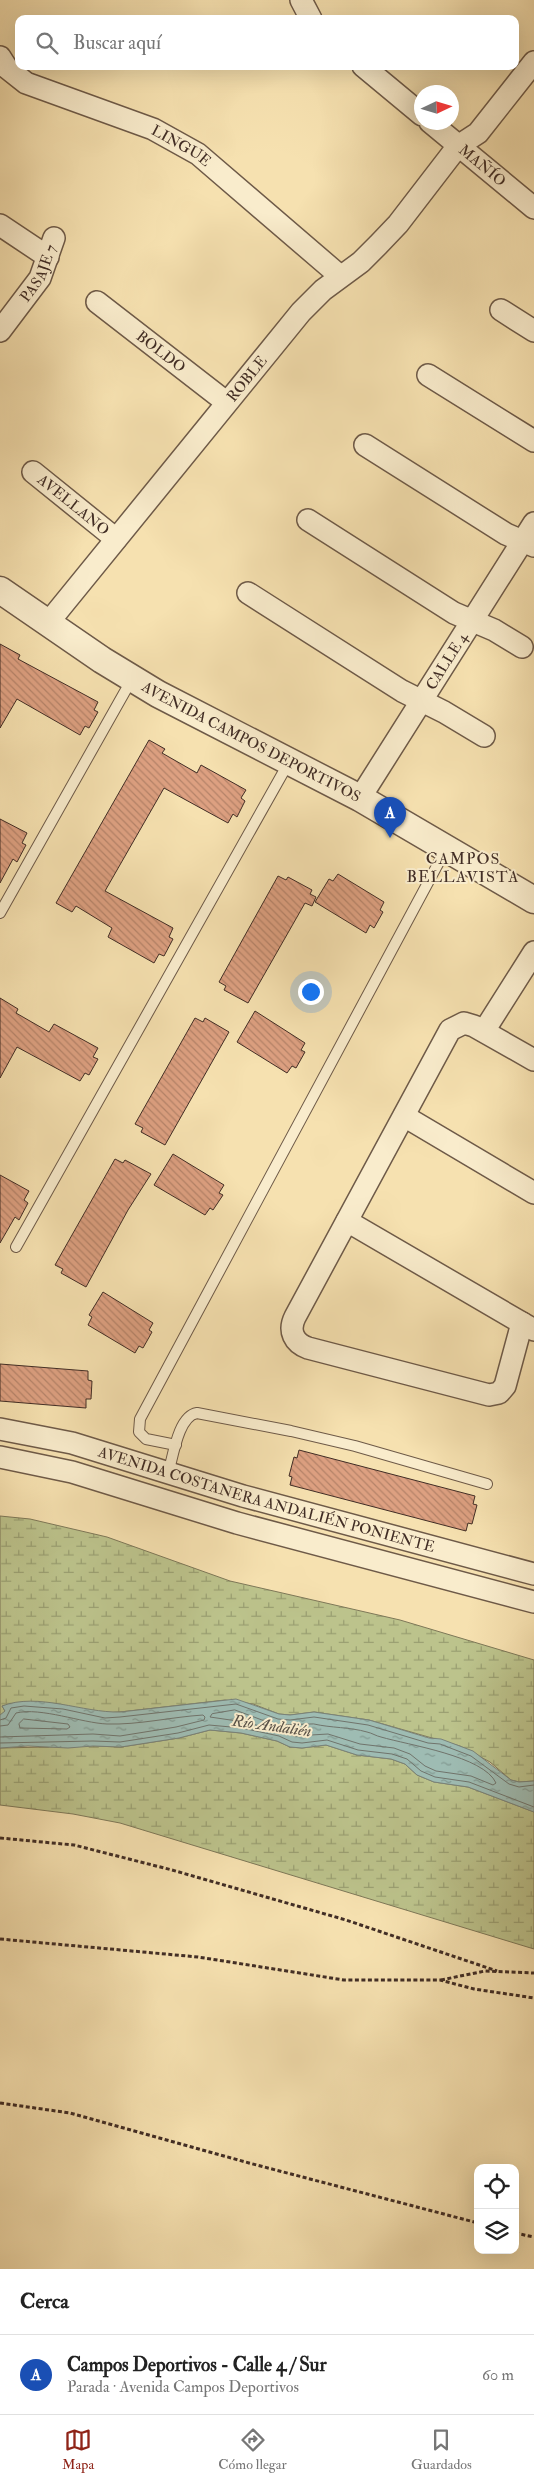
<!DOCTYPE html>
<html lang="es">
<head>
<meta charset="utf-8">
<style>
	body { margin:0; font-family:"IM FELL Double Pica",serif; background:#f6f6f6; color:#222 }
	.controls { position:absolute; right:15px; bottom:15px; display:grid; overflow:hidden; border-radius:10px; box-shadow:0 5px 20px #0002 }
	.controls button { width:45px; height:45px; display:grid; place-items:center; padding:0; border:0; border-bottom:1px solid #e0e0e0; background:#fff; color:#222; font:25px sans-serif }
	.compass { position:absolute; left:414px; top:85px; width:45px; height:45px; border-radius:50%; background:#fff; box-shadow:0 5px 20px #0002; rotate:86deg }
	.you { position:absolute; left:310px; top:991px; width:18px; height:18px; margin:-12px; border:4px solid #fff; border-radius:50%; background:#1a73e8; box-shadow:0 0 0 8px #1a73e833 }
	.badge { display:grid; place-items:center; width:32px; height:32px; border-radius:50%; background:#8f2418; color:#fff; font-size:16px; font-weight:700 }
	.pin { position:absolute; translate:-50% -41px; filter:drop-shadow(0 1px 2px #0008) }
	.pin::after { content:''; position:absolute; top:26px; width:18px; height:15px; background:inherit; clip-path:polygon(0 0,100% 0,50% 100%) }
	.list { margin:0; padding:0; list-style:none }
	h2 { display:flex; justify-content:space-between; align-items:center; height:65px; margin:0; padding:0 20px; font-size:21px }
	h2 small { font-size:16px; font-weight:400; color:#767676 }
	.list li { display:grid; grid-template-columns:32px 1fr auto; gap:15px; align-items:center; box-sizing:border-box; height:80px; padding:0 20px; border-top:1px solid #e0e0e0 }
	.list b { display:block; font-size:19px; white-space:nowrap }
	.list p { margin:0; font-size:16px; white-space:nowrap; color:#767676 }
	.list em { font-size:16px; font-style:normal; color:#767676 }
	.icon { flex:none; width:28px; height:28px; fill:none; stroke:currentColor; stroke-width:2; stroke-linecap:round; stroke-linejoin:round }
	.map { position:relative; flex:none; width:534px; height:2269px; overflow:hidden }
	.search { position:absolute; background:#fff; box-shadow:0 5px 20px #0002; left:15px; right:15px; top:15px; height:55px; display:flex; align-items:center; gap:12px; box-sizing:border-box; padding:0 18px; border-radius:10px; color:#767676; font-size:19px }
	.sheet { height:145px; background:#fff }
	nav { display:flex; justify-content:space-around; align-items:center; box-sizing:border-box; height:70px; border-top:1px solid #e0e0e0; background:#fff; font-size:14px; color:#767676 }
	nav a { display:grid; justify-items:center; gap:2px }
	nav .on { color:#8f2418 }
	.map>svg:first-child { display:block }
</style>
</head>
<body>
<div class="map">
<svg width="534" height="2269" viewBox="0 0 534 2269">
	<defs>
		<pattern id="wetland-marsh" width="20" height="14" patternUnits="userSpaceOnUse" patternTransform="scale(1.25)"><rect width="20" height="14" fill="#bcc38c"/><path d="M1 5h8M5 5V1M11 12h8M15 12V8" fill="none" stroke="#9a9f72"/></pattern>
		<pattern id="water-ripples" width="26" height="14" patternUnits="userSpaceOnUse" patternTransform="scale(1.25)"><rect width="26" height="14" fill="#9ebcb3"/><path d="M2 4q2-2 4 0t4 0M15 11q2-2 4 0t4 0" fill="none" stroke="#829991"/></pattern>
		<pattern id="building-back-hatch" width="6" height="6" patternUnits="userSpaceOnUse" patternTransform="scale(1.25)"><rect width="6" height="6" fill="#dda081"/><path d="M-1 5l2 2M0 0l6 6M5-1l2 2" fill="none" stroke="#b58369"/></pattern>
	</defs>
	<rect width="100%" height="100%" fill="#f6e1b0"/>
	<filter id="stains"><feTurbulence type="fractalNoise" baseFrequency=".004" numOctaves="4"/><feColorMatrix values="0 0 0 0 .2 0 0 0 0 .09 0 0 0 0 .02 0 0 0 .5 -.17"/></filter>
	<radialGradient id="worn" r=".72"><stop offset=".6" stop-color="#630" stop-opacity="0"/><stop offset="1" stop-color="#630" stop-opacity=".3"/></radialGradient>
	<g fill="url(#wetland-marsh)" stroke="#7e7858">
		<path d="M0 1516 30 1519 107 1537 230 1581 400 1620 534 1660V1781L519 1782 511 1780 490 1762 460 1746 369 1720 314 1712 290 1715 279 1714 253 1704 225 1700 120 1712 106 1713 44 1703 2 1706 5 1711 2 1715H0Z"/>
		<path d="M210 1730 241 1733 277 1741 290 1747 302 1748 326 1745 357 1755 391 1759 405 1764 417 1775 434 1782 468 1787 534 1812V1949L120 1823 73 1814 0 1805V1748L93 1746 121 1747 179 1738Z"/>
	</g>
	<path fill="url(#water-ripples)" stroke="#79837a" d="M236 1699 279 1714 290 1715 314 1712 369 1720 429 1738 441 1739 473 1751 511 1780 519 1782 534 1781V1812L468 1787 434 1782 417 1775 405 1764 391 1759 357 1755 326 1745 302 1748 290 1747 277 1741 241 1733 210 1730 179 1738 121 1747 93 1746 68 1748 28 1746 0 1748V1715L5 1711 2 1706C38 1692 83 1713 120 1712Z"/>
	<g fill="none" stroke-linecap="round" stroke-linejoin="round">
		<g stroke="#70746c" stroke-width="1">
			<path d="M235 1710 270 1723 271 1727H264L244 1722 210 1717 212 1714Z"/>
			<path d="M24 1719 68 1724 70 1727 67 1729 20 1728 19 1724Z"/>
			<path d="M0 1720 6 1718 11 1708 24 1706 63 1709 105 1718 120 1717 236 1704 278 1719 290 1720 314 1717 368 1725 428 1743 440 1744 471 1756 509 1784 519 1787 534 1785"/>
			<path d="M314 1724C331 1728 350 1727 367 1732 372 1733 376 1736 381 1737 408 1745 484 1756 496 1783L493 1785 471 1776 436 1771 425 1766 410 1754 394 1748 360 1744 328 1734 294 1736 279 1728 282 1725Z"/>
			<path d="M0 1726 8 1725 16 1713C41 1707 82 1723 107 1724 139 1725 171 1717 203 1715L205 1717 204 1720 176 1727 120 1736 93 1734 0 1737"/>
			<path d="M0 1743 93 1741 120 1742 178 1733 209 1725 242 1728 279 1736 292 1742 302 1743 327 1740 358 1750 392 1754 407 1759 421 1771 435 1777 469 1782 534 1807"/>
		</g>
	</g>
	<g fill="url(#building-back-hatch)" stroke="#412d25">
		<path d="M0 644 20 655 18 659 98 702 94 710 98 712 89 728 85 726 80 735 17 699 0 728Z"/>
		<path d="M149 740 165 749 162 753 197 773 201 765 246 790 241 798 245 801 237 817 233 814 228 823 164 788 105 891 173 928 169 937 173 939 164 956 159 954 154 963 108 937 112 928 76 906 72 912 56 903Z"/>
		<path d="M0 819 27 833 22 843 26 845 17 862 13 859 0 883Z"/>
		<path d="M338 874 384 902 380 910 383 912 374 928 370 925 366 933 315 902 329 879 333 881Z"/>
		<path d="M278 876 286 880 288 877 312 890 310 894 316 897 312 906 305 903 248 1003 224 990 226 986 219 982Z"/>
		<path d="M0 998 18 1009 16 1013 49 1032 54 1024 98 1048 93 1057 98 1059 89 1075 85 1073 80 1081 17 1047 0 1078Z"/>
		<path d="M255 1011 305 1043 301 1050 305 1052 296 1068 292 1066 287 1073 237 1042Z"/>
		<path d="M195 1018 203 1022 205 1018 229 1032 165 1145 141 1132 143 1128 135 1124Z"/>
		<path d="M173 1154 224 1185 219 1193 223 1195 213 1210 210 1208 205 1215 154 1185Z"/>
		<path d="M115 1159 123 1163 125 1160 151 1174 128 1210 86 1287 61 1273 63 1269 55 1265Z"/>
		<path d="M0 1175 29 1191 24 1200 28 1203 19 1220 15 1217 0 1243Z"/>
		<path d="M103 1292 153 1323 149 1330 152 1332 143 1348 139 1346 135 1353 88 1325 92 1317 89 1315Z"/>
		<path d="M0 1364 88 1371V1380L92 1381 91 1399H86V1408L0 1401Z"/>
		<path d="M299 1450 475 1496 473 1504 477 1505 472 1524 468 1523 466 1531 290 1485 292 1477 289 1476 294 1457 297 1458Z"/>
	</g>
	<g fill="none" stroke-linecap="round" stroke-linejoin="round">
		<g stroke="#6e5a48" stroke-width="12">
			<g id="service">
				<path d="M0 913 132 679"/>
				<path d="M16 1247 289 762"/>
				<path d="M176 1445 146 1439 139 1432 140 1419 446 849"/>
				<path d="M168 1474C173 1457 178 1416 197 1413L291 1431 355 1446 487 1484"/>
			</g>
		</g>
		<g stroke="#6e5a48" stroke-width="24">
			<g id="minor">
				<path d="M301 0 311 19"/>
				<path id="s1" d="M0 57 7 68 26 83 153 129 198 154 340 276"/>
				<path d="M363 66 422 115"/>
				<path id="s2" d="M430 122 534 208"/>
				<path d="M0 225 48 257"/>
				<path id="s3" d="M97 302 226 402"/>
				<path d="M501 310 534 331"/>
				<path id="s4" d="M0 331 40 278 54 238"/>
				<path d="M428 375 534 441"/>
				<path d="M365 445 506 534 534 546"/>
				<path id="s5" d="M33 472 116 539"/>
				<path d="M308 520 454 613 494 630 522 647"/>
				<path d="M248 593 402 691 444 712 484 736"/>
				<path id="s6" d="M48 623 301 312 323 290 361 262 378 245 398 224 458 146 478 133 534 62"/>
				<path id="s7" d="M360 798 534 523"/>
				<path d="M484 1031 534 952"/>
				<path d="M404 1116 534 1193"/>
				<path d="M347 1221 534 1330"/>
				<path d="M522 1323 505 1386 499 1393 489 1395 308 1348C294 1343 288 1331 295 1317L450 1030 464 1023 474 1026 534 1060"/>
				<path id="s8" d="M0 1429 72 1443 243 1496 534 1574"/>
				<path d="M0 1457 72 1472 237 1523 534 1602"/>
			</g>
		</g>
		<g stroke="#6e5a48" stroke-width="29">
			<g id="tertiary">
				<path id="s9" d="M0 590 102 660 158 694 360 798 534 900"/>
			</g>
		</g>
		<g stroke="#412d25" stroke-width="3" stroke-dasharray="4 2.5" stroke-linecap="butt">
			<path d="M0 1838 74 1845 172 1870 346 1920 497 1971"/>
			<path d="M0 1939 198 1957 344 1980H440L474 1989 534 1998"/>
			<path d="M441 1980 485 1971 534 1973"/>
			<path d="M0 2103 70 2113 249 2163 478 2223"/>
			<path d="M515 2233 534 2237"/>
		</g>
		<use href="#service" stroke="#f9eccc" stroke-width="10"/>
		<use href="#minor" stroke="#f9eccc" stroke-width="21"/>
		<use href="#tertiary" stroke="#f9eccc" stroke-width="26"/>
	</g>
	<g text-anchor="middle" stroke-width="4" stroke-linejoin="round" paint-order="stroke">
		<g font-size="15" fill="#412d25" stroke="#f9eccc">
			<text dy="5" stroke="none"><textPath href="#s1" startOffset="205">LINGUE</textPath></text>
			<text dy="5" stroke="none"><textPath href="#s2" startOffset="68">MAÑÍO</textPath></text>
			<text dy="5" stroke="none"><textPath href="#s4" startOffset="70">PASAJE 7</textPath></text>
			<text dy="5" stroke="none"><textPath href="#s3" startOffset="81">BOLDO</textPath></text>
			<text dy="5" stroke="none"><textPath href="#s6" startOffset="315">ROBLE</textPath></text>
			<text dy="5" stroke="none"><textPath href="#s5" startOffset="52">AVELLANO</textPath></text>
			<text dy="5" stroke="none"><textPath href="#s7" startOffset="162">CALLE 4</textPath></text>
			<text dy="5" stroke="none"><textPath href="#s9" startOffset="294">AVENIDA CAMPOS DEPORTIVOS</textPath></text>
			<text dy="5" stroke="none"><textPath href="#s8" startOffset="276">AVENIDA COSTANERA ANDALIÉN PONIENTE</textPath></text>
		</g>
		<g font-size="16" letter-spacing="1" fill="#412d25" stroke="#f9eccc">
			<text x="463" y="864">CAMPOS<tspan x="463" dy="18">BELLAVISTA</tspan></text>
		</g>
		<g font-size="16" font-style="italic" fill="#585148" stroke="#f9eccc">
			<text transform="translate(272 1725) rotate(8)" y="6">Río Andalién</text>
		</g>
	</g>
	<rect width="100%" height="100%" filter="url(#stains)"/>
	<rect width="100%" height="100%" fill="url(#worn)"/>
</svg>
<div class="controls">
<button><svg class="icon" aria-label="locate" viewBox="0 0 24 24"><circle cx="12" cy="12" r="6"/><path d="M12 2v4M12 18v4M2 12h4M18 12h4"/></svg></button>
<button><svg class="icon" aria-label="layers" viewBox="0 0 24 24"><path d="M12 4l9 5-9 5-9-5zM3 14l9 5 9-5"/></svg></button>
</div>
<svg class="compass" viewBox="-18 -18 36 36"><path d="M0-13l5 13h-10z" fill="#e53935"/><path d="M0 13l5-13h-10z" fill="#767676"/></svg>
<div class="you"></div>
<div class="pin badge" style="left:390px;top:838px;background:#1a4fb4">A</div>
<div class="search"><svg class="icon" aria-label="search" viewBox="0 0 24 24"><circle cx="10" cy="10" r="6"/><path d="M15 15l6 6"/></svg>Buscar aquí</div>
</div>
<section class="sheet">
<h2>Cerca<small></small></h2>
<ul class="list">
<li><span class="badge" style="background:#1a4fb4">A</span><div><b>Campos Deportivos - Calle 4 / Sur</b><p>Parada · Avenida Campos Deportivos</p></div><em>60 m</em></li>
</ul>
</section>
<nav>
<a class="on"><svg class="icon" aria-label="map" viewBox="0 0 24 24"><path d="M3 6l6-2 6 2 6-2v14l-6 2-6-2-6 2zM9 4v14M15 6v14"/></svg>Mapa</a>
<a><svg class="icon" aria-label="directions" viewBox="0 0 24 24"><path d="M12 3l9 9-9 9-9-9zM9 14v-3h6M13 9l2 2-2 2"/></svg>Cómo llegar</a>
<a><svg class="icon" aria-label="saved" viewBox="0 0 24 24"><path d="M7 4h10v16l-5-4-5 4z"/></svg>Guardados</a>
</nav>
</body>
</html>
